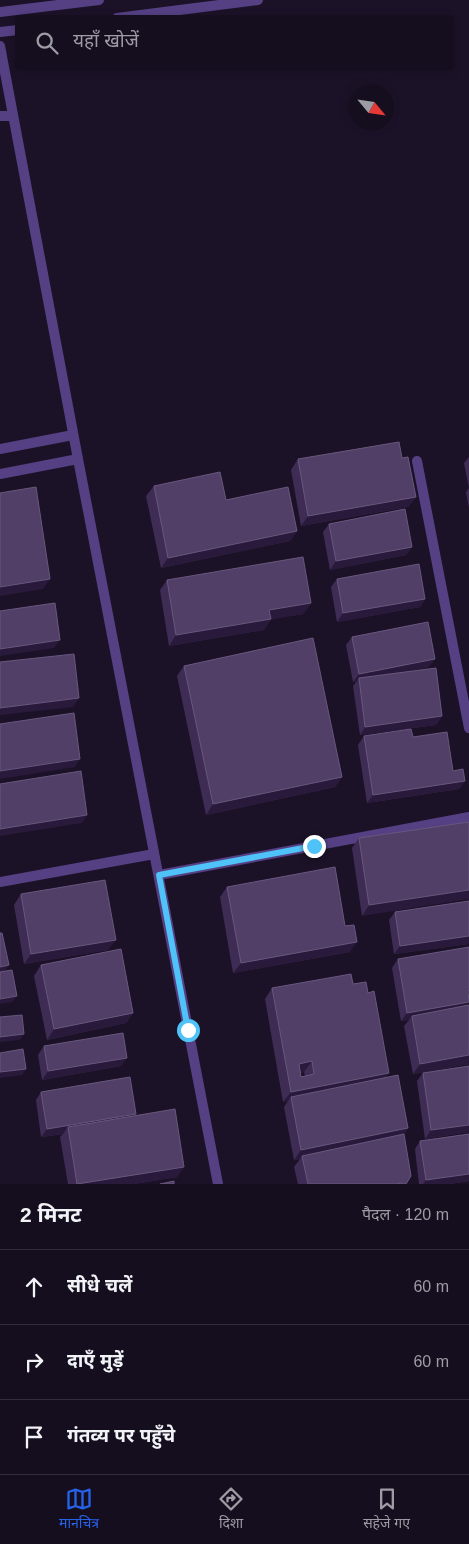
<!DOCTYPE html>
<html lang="hi">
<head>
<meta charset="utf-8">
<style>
	body { margin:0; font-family:Arial,"Noto Sans Devanagari",sans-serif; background:#1e1727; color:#f1f3f6 }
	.compass { position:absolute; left:349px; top:85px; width:45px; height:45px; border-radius:50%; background:#150e1e; box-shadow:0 2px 8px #0003; rotate:119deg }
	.stop { position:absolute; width:15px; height:15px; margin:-11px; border:4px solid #4fc3f7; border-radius:50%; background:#fff }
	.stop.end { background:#4fc3f7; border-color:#fff; box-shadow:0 1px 5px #0008 }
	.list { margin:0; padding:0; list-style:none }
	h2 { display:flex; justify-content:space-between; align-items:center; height:65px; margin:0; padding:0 20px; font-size:21px }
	h2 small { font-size:16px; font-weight:400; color:#9d9ca4 }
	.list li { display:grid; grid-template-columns:32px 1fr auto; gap:15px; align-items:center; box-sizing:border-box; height:75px; padding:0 20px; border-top:1px solid #342e3c }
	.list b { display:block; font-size:19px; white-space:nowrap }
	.list em { font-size:16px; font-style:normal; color:#9d9ca4 }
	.icon { flex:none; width:28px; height:28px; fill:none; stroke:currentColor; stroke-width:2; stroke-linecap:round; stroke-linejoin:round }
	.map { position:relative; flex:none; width:469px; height:1184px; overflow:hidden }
	.search { position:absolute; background:#150e1e; box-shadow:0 2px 8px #0003; left:15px; right:15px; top:15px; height:55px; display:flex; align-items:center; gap:12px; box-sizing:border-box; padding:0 18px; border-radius:5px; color:#9d9ca4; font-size:19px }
	.sheet { height:290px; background:#150e1e }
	nav { display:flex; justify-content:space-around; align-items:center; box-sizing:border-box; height:70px; border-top:1px solid #342e3c; background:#150e1e; font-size:14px; color:#9d9ca4 }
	nav a { display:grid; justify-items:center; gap:2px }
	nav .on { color:#2563eb }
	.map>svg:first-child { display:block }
</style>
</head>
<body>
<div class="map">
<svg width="469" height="1184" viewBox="0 0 469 1184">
	<rect width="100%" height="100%" fill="#1c1228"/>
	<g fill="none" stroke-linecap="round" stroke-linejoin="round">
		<g stroke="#554084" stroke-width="10">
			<path d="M0 116H13"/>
			<path d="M159 875 469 817"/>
		</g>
		<g stroke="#554084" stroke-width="10">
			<path d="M417 461 469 728"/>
			<path d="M0 882 154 854"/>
		</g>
		<g stroke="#554084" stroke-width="10">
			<path d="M0 12 99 0"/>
			<path d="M117 18 258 0"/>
			<path d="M0 32 18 30"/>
			<path d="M0 46 78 459 218 1184"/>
			<path d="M0 449 73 435"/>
			<path d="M0 474 78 459"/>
		</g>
	</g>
	<g fill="#3f2c55" fill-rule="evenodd">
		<path d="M469 457V508L466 492 469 488 464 463Z"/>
		<path d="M402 458 416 497 408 507 301 526 291 470 298 459Z"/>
		<path d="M154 486 226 500 297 531 290 541 161 568 146 496Z"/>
		<path d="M329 524 412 547 406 555 330 570 323 532Z"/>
		<path d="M337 579 425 599 420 607 337 622 331 587Z"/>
		<path d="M167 580 311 603 303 614 271 619 264 630 169 646 160 590Z"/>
		<path d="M352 637 429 667 407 671 442 716 436 725 360 735 353 686 357 681 353 682 346 645Z"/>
		<path d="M184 666 342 777 335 787 206 815 177 676Z"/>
		<path d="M364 736 413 737 465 781 459 789 367 803 358 745Z"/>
		<path d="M469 822 362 916 352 848 359 838Z"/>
		<path d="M227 887 350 952 233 973 220 897Z"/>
		<path d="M21 894 108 950 24 964 14 905Z"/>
		<path d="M395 912 469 936V944L394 954 389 920Z"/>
		<path d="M398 959 467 1006 469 1005V1064L413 1074 404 1026 409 1020 401 1021 392 968Z"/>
		<path d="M41 965 133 1013 126 1023 47 1040 34 976Z"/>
		<path d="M353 984 368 993 386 1077 408 1128 404 1134 406 1184H298L294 1167 300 1159 294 1160 284 1107 288 1101 283 1102 265 999 272 988ZM304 1072 305 1076 301 1077 300 1073Z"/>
		<path d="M44 1046 121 1066 42 1080 38 1055Z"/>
		<path d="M469 1066V1132L425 1139 417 1081 423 1073Z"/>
		<path d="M41 1092 135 1116 177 1177 134 1184H68L60 1137 63 1134 41 1137 36 1100Z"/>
		<path d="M469 1134V1181L450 1184H419L415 1149 420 1141Z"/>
	</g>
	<g fill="#291a3b">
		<path d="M416 497 408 507 301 526 308 516Z"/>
		<path d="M297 531 290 541 161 568 168 558Z"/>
		<path d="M412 547 406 555 330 570 336 561Z"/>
		<path d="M50 579 43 589 0 596V587Z"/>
		<path d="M425 599 420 607 337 622 343 613Z"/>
		<path d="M311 603 303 614 262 621 269 610Z"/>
		<path d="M271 619 264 630 169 646 176 635Z"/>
		<path d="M60 640 54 648 0 656V649Z"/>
		<path d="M435 659 429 667 359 681V678L357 681 353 682 359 674Z"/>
		<path d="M79 698 73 707 0 715V708Z"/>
		<path d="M442 716 436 725 360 735 365 727Z"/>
		<path d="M80 759 75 767 0 779V771Z"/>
		<path d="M342 777 335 787 206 815 213 804Z"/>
		<path d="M465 781 459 789 367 803 373 795Z"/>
		<path d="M87 815 82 823 0 836V829Z"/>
		<path d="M469 890V899L362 916 369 905Z"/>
		<path d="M469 936V944L394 954 400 946Z"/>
		<path d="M116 940 108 950 24 964 31 954Z"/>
		<path d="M357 942 350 952 233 973 241 963Z"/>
		<path d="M9 965 3 974H0V967Z"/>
		<path d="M17 996 12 1002 0 1004V999Z"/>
		<path d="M469 1002 464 1010 412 1016 409 1020 401 1021 407 1013Z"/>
		<path d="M133 1013 126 1023 47 1040 54 1029Z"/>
		<path d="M24 1034 20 1040 0 1042V1037Z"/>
		<path d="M469 1055V1064L413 1074 420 1064Z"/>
		<path d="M127 1058 121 1066 42 1080 48 1071Z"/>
		<path d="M312 1061 304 1072 291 1074 299 1064Z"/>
		<path d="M26 1069 22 1075 0 1078V1072Z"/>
		<path d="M389 1073 382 1084 291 1097 288 1101 283 1102 291 1092Z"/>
		<path d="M136 1114 130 1123 68 1127 63 1134 41 1137 47 1129Z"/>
		<path d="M469 1125V1132L425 1139 431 1130Z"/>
		<path d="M408 1128 401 1139 302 1156 300 1159 294 1160 301 1150Z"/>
		<path d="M184 1167 177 1177 134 1184H78Z"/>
		<path d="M469 1174V1181L450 1184H423L426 1180Z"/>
	</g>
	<g fill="#513f67" stroke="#69577e" fill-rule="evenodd">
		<path d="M399 442 402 458 408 457 416 497 308 516 298 459Z"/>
		<path d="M220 472 226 500 288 487 297 531 168 558 154 486Z"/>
		<path d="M36 487 50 579 0 587V493Z"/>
		<path d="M405 509 412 547 336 561 329 524Z"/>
		<path d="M303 557 311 603 269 610 271 619 176 635 167 580Z"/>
		<path d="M419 564 425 599 343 613 337 579Z"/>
		<path d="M55 603 60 640 0 649V611Z"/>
		<path d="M428 622 435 659 359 674 352 637Z"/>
		<path d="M313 638 342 777 213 804 184 666Z"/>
		<path d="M74 654 79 698 0 708V662Z"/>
		<path d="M436 668 442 716 365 727 359 678Z"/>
		<path d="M74 713 80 759 0 771V724Z"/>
		<path d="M411 729 413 737 447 732 453 771 463 769 465 781 373 795 364 736Z"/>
		<path d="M81 771 87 815 0 829V784Z"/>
		<path d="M469 822V890L369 905 359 838Z"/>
		<path d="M335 867 345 926 354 925 357 942 241 963 227 887Z"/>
		<path d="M105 880 116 940 31 954 21 894Z"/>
		<path d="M469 901V936L400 946 395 912Z"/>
		<path d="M0 933H2L9 965 0 967Z"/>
		<path d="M469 947V991H468L469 1002 407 1013 398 959Z"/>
		<path d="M121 949 133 1013 54 1029 41 965Z"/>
		<path d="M12 970 17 996 0 999V972Z"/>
		<path d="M351 974 353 984 366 982 368 993 374 991 389 1073 291 1092 272 988ZM312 1061 314 1074 301 1077 299 1064Z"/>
		<path d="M469 1005V1055L420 1064 412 1016Z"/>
		<path d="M22 1015 24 1034 0 1037V1017Z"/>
		<path d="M123 1033 127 1058 48 1071 44 1046Z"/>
		<path d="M23 1049 26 1069 0 1072V1053Z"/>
		<path d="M469 1066V1125L431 1130 423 1073Z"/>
		<path d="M398 1075 408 1128 301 1150 291 1097Z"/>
		<path d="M130 1077 136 1114 47 1129 41 1092Z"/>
		<path d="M175 1109 184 1167 77 1184 68 1127Z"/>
		<path d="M404 1134 411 1176 406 1184H402L401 1183 397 1184H308L302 1156Z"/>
		<path d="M469 1134V1174L426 1180 420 1141Z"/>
		<path d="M174 1181V1184H160Z"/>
	</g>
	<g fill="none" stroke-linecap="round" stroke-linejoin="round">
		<path stroke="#4fc3f7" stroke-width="6" d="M188 1030 159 875 314 846"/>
	</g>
</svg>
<svg class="compass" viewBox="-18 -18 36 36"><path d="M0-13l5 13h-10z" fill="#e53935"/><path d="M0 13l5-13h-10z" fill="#9d9ca4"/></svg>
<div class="stop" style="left:188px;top:1030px"></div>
<div class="stop end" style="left:314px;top:846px"></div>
<div class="search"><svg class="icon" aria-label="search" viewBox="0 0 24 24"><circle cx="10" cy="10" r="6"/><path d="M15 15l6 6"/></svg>यहाँ खोजें</div>
</div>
<section class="sheet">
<h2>2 मिनट<small>पैदल · 120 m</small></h2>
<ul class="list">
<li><svg class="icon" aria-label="ahead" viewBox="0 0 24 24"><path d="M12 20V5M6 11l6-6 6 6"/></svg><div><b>सीधे चलें</b></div><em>60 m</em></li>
<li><svg class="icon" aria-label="right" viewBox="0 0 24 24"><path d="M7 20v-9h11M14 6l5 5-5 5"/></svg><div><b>दाएँ मुड़ें</b></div><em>60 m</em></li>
<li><svg class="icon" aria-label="arrive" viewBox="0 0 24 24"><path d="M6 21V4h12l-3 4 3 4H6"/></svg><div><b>गंतव्य पर पहुँचे</b></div></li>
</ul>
</section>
<nav>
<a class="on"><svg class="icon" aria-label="map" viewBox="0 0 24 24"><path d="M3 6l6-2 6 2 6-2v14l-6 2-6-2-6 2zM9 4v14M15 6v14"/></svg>मानचित्र</a>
<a><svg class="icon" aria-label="directions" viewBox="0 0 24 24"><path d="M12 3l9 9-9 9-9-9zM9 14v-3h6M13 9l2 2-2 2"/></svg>दिशा</a>
<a><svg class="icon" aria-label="saved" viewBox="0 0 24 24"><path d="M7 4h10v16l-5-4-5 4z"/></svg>सहेजे गए</a>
</nav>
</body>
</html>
